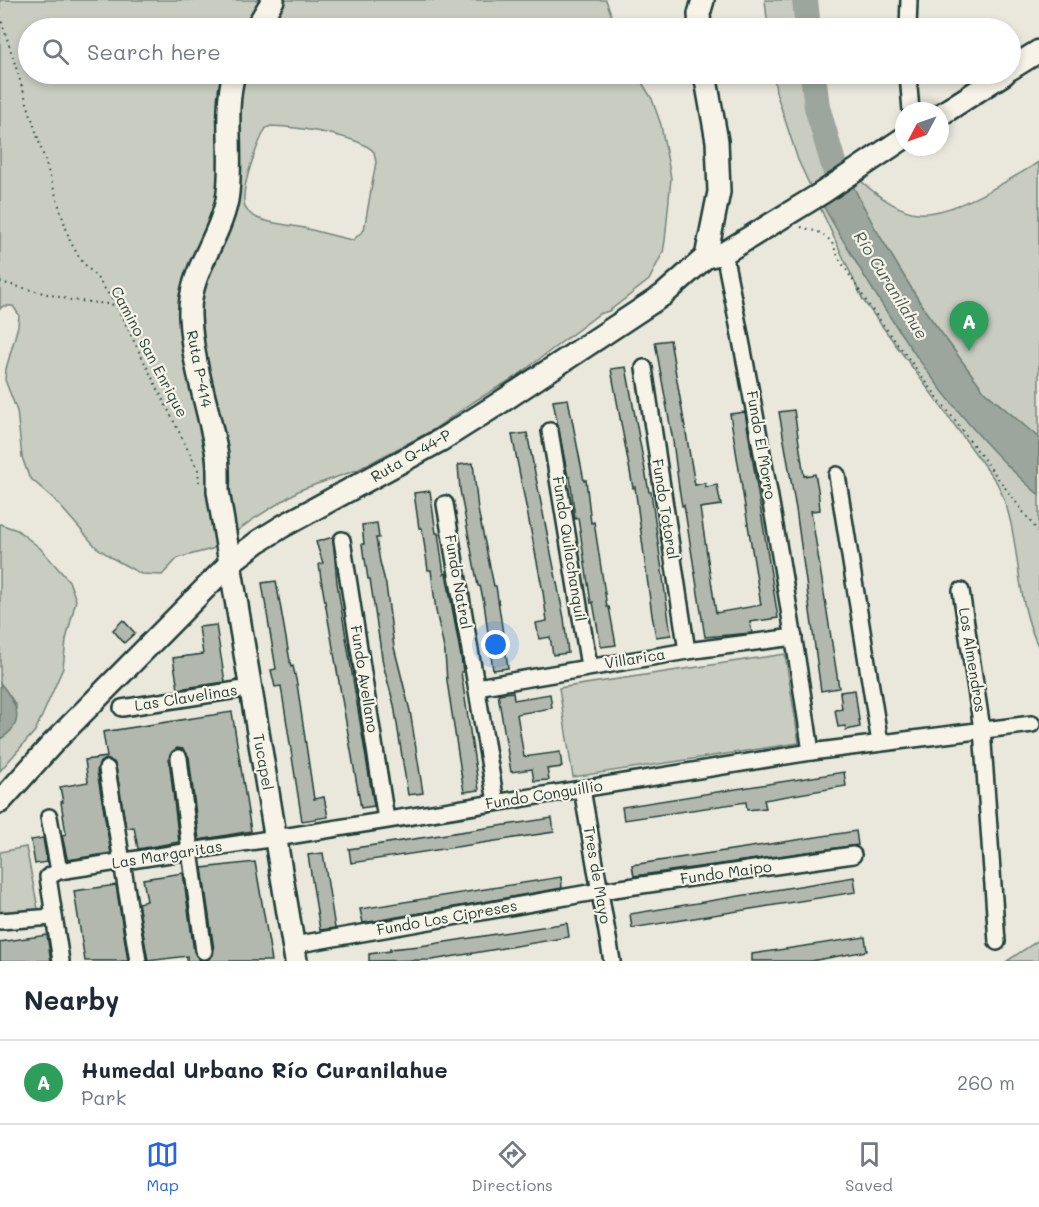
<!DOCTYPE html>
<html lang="en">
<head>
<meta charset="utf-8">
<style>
	body { margin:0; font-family:Mali,sans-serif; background:#f6f6f7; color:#1f2937 }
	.compass { position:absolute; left:895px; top:102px; width:54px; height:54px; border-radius:50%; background:#fff; box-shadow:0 3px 9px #0003; rotate:229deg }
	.you { position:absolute; left:496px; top:645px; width:21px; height:21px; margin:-15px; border:4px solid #fff; border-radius:50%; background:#1a73e8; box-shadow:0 0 0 9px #1a73e833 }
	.badge { display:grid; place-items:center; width:39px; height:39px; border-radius:50%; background:#2563eb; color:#fff; font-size:20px; font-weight:700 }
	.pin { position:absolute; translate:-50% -50px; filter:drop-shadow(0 2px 3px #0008) }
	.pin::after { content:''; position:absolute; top:32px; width:21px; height:18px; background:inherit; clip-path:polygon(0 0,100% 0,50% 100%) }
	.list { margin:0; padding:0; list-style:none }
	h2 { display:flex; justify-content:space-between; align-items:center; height:78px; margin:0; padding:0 24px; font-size:26px }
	h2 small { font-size:20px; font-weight:400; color:#747a83 }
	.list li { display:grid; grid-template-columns:39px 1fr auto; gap:18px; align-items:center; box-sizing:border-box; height:84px; padding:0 24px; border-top:2px solid #e0e1e3 }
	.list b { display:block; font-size:22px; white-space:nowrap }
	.list p { margin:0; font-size:20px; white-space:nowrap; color:#747a83 }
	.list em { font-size:20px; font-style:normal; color:#747a83 }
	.icon { flex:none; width:33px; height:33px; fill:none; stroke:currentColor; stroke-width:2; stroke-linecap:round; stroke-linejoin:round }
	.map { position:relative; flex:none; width:1039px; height:961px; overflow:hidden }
	.search { position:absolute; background:#fff; box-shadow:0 3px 9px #0003; left:18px; right:18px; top:18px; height:66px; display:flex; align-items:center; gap:15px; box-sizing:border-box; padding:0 21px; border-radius:33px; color:#747a83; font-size:22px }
	.sheet { height:162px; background:#fff }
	nav { display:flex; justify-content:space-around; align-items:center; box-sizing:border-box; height:84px; border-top:2px solid #e0e1e3; background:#fff; font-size:16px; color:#747a83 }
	nav a { display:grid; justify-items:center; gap:3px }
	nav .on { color:#2563eb }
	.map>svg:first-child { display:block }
</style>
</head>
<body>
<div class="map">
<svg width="1039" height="961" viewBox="0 0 1039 961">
	<rect width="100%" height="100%" fill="#eae8dd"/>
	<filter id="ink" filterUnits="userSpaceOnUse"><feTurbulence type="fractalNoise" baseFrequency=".0167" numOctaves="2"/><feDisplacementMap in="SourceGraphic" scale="12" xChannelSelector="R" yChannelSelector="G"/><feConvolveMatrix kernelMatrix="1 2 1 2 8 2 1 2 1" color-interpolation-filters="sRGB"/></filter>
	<g filter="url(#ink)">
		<g fill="#c8ccc1" stroke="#74847a" stroke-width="1.5" fill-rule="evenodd">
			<path d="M0 0H606L616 28H28V74H637L652 99 661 125 671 178 665 241 663 252 649 280 609 311 599 314 517 376 475 401 431 431 357 470 300 490 255 518 212 549 178 558 162 575 141 574 114 559 96 547 54 499 29 477 22 457 17 411 5 380 6 369 18 326 19 315 13 306H3L0 309ZM271 126C295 127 359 135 374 152L376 162 364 230 353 240C337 237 320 232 304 228 289 224 252 224 245 207 239 190 258 143 266 128Z"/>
			<path d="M765 0H810L814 28H768Z"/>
			<path d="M774 74H819C824 95 825 121 833 141 840 160 854 175 869 188 881 198 902 212 918 213 953 216 1009 180 1039 162V648C1012 594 1023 534 997 483L863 300 798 160 776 92Z"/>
			<path d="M0 524 17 530 40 548 69 581 76 600 66 640 63 668 43 714 35 731 0 771V739C15 730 15 721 16 705L0 683Z"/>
			<path d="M785 654 799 743 573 777 559 688Z"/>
			<path d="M26 847 40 919 0 926V852Z"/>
			<path d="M1039 939V961H1007L1036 942Z"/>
		</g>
		<g fill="#9ca69c" stroke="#6a7c72" stroke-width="1.5">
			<path d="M852 184 875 228 924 309 984 391 1039 438V495C946 414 881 308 821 202Z"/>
			<path d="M0 683C16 702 28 723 0 739Z"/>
		</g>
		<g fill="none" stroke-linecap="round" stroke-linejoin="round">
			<g stroke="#9ca69c" stroke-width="26">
				<path d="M805 0 808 28"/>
				<path d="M813 74 817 107 845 204"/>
			</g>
		</g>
		<g fill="#b2b8ae" stroke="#1f3d34" stroke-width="1.5">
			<path d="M670 340 695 485 705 483 706 487 717 485 721 505 700 508 716 613 761 605 730 414 745 412 778 618 750 622 752 633 705 637 684 505 682 506 679 488 673 441 655 342Z"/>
			<path d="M626 367 649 492H651L671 635 656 637 652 615 635 487 633 488 611 369Z"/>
			<path d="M568 399 584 481 586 480 591 523 594 522 607 607H609L616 645 601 647 593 602 591 603 578 518 575 519 570 477H568L553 401Z"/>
			<path d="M794 410 804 476 815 474 818 489 820 510 811 511 839 688 821 691 796 509 779 412Z"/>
			<path d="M527 433 564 618 568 653 553 655 550 637 539 639 536 623 547 621 543 592 512 435Z"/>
			<path d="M473 463 478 510 494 586H496L508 668 493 670 484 603 480 586H478L460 490 458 465Z"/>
			<path d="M430 491 436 533H438L444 574 446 573 461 657 463 672H461L479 790 464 792 447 681 445 653 436 611 431 570H428L422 528H419L414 493Z"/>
			<path d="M377 523 379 538H376L380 562 386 585 394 647 410 711 423 793 408 795 394 705 383 664 370 579H368L365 559H364L362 544H364L362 525Z"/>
			<path d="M333 537 337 583 374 806 361 808 321 579 319 564 323 563 316 542Z"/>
			<path d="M276 581 291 667 293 666 297 684 314 799 324 797 328 817 302 821 281 686 275 687 271 670 276 669 262 583Z"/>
			<path d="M123 620 135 633 124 643 113 630Z"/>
			<path d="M216 625 225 682 178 689 173 658 203 654 199 627Z"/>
			<path d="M855 690 860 727 846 730 845 726 838 727 835 710 842 709 840 692Z"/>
			<path d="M513 692 514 700 550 694 552 708 517 714 524 757 560 752 562 767 547 769 549 780 534 781 532 769 511 772 498 694Z"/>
			<path d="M232 712 251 831 199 840 189 757 183 749 177 748 170 754 169 759 179 842 138 849 134 827 126 828 116 767 114 762 106 759 100 762 97 771 111 853 68 860 67 858 62 835 66 834 61 802H63L60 787 88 782 85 760 107 757 103 732Z"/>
			<path d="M844 772 846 786 764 800 766 808 747 810 746 802 624 820 622 807Z"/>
			<path d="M552 818 554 832 351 863 349 849Z"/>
			<path d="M856 831 858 845 634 876 632 865Z"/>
			<path d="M43 838 47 862 35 864 31 840Z"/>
			<path d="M323 853 335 928 320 930 308 855Z"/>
			<path d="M255 862 272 961H187V956L148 961 138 903 147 901 143 879 183 873 194 952 200 960H206L213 955 214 950 202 868Z"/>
			<path d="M561 877 562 888 363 923 360 909Z"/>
			<path d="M854 877 856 892 632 928 630 914Z"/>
			<path d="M116 885 128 961H85L74 891Z"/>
			<path d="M567 923 569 937 432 960 369 961V954L390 951V949L420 946Z"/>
			<path d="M47 935 51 961H0V942Z"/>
			<path d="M865 937 867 951 811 961H752V954Z"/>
		</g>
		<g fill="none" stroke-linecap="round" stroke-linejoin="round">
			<g stroke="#1f3d34" stroke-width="20">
				<g id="street">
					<path d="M908 28 909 0"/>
					<path d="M908 74 911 111"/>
					<path d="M724 253C757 419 787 585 811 752"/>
					<path d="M644 368 687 651"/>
					<path d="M550 431 589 666"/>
					<path d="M837 475 880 743"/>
					<path d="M445 504 496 802"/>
					<path d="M342 540 386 819"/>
					<path d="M961 591 982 729 997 942"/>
					<path d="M477 687 687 651 794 637"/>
					<path d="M122 708 250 688"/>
					<path d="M179 758 190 851 204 951"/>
					<path d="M107 769 138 961"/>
					<path d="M582 789 612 961"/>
					<path d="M49 817 59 871"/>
					<path d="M0 921 53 917"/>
					<path d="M294 945 600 891 853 855"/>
					<path d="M61 961 48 877 59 871 276 838 811 752 1032 724"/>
				</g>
			</g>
			<g stroke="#1f3d34" stroke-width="26">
				<g id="secondary">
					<path d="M256 28 273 0"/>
					<path d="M700 28 699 14 703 0"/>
					<path d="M1010 69 1039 51"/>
					<path d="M234 74C223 112 234 159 227 200 219 241 188 273 190 316 192 362 208 406 216 450 219 463 218 478 218 491L296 961"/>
					<path d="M940 115 1004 74"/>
					<path d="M706 257 724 253 822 193 904 138"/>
					<path d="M0 802 53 743 230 563 259 541 283 526 441 440 498 404 663 295 706 257 719 192 717 141 705 74"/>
				</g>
			</g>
			<g stroke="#1f3d34" stroke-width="2" stroke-dasharray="1.5 4.5" stroke-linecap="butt">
				<path d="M0 16 70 241 80 259 98 279 116 305 198 470 199 482"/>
				<path d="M801 227 821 233 831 241 840 260 870 307 1039 533"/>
				<path d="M0 282 71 300 116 305"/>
			</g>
			<use href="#street" stroke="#f7f3e8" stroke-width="15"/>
			<use href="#secondary" stroke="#f7f3e8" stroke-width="21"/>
		</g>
	</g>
	<g text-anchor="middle" stroke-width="4.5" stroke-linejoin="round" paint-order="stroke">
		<g font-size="15" fill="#1f3d34" stroke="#f7f3e8">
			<text transform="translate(149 352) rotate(62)" y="5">Camino San Enrique</text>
			<text transform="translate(199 369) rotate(79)" y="5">Ruta P-414</text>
			<text transform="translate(761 445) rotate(80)" y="5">Fundo El Morro</text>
			<text transform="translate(411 456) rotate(-30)" y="5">Ruta Q-44-P</text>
			<text transform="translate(665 509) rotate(81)" y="5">Fundo Totoral</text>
			<text transform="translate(569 549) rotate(81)" y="5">Fundo Quilachanquil</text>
			<text transform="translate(458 582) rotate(80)" y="5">Fundo Natral</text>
			<text transform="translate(635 659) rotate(-9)" y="5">Villarica</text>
			<text transform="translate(972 660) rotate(81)" y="5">Los Almendros</text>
			<text transform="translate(364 679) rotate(81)" y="5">Fundo Avellano</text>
			<text transform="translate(186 698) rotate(-9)" y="5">Las Clavelinas</text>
			<text transform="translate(263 762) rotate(80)" y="5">Tucapel</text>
			<text transform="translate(544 795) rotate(-9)" y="5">Fundo Conguillío</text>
			<text transform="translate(167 855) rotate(-9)" y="5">Las Margaritas</text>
			<text transform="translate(726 873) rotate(-8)" y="5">Fundo Maipo</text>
			<text transform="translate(597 875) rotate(80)" y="5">Tres de Mayo</text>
			<text transform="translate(447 918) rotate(-10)" y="5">Fundo Los Cipreses</text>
		</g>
		<g font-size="16" font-style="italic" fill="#445c53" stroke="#f7f3e8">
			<text transform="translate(891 285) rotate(58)" y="6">Río Curanilahue</text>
		</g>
	</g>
</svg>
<svg class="compass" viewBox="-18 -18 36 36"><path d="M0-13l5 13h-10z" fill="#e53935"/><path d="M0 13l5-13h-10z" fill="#747a83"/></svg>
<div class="you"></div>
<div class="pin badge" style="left:969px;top:351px;background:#2e9e5b">A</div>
<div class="search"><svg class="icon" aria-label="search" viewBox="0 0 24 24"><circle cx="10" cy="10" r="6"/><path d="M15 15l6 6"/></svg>Search here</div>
</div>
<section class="sheet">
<h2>Nearby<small></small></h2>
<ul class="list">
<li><span class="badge" style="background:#2e9e5b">A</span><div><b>Humedal Urbano Río Curanilahue</b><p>Park</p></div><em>260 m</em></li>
</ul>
</section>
<nav>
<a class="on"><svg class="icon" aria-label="map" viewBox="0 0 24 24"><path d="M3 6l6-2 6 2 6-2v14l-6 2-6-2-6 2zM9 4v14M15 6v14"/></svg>Map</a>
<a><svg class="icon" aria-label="directions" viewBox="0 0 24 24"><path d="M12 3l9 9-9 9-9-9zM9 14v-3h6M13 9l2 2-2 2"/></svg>Directions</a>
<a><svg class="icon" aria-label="saved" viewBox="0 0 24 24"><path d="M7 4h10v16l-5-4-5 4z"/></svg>Saved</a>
</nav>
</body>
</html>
